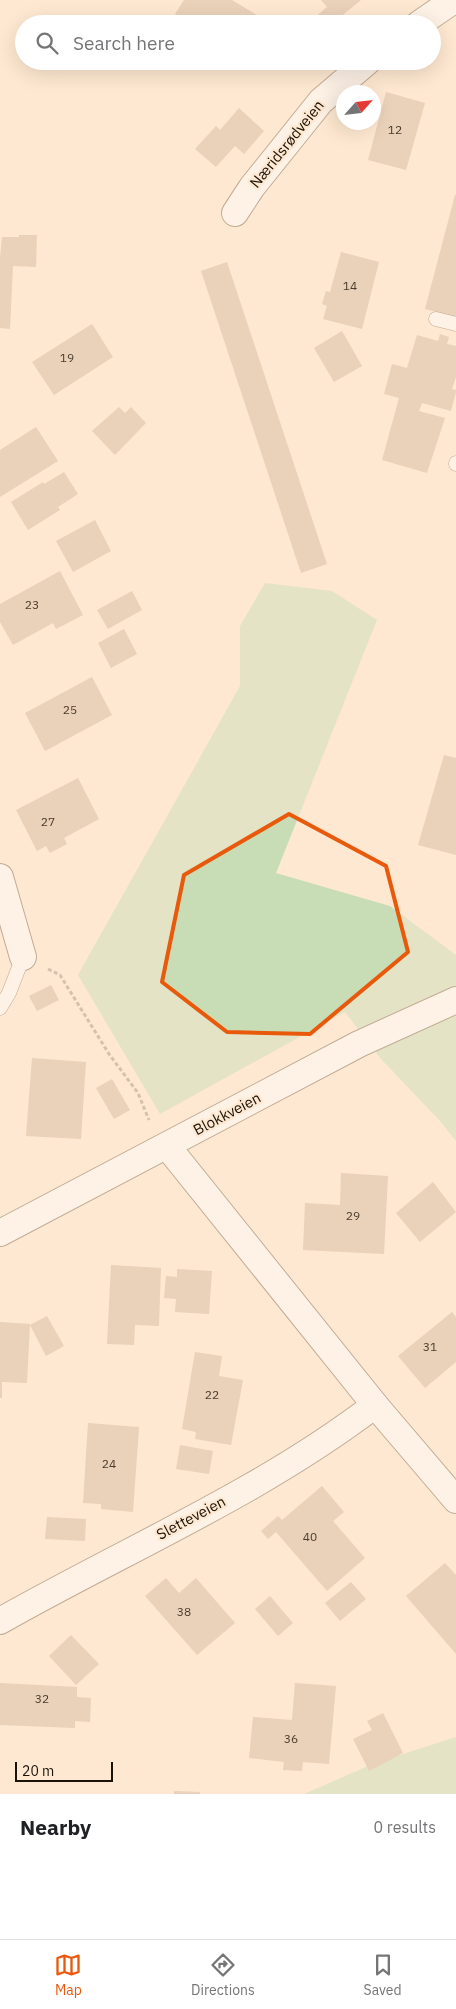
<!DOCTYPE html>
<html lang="en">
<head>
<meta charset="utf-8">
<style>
	body { margin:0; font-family:"IBM Plex Sans",sans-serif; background:#f2f2f2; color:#202124 }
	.compass { position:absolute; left:336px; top:85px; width:45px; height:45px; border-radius:50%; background:#fff; box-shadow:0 5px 20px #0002; rotate:63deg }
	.scale { position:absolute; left:15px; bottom:12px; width:98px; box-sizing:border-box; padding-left:5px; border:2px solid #1b1208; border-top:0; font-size:14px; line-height:18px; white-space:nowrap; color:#1b1208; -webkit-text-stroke:4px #fee8d1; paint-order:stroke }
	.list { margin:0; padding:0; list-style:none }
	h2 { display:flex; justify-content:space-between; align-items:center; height:65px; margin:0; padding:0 20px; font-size:21px }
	h2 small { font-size:16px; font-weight:400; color:#757577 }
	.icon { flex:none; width:28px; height:28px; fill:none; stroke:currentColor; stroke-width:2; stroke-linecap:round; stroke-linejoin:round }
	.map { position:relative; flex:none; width:456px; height:1794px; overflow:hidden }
	.search { position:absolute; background:#fff; box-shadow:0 5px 20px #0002; left:15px; right:15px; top:15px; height:55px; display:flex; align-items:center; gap:12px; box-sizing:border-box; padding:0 18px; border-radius:28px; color:#757577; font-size:19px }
	.sheet { height:145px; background:#fff }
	nav { display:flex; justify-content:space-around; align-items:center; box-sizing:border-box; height:70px; border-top:1px solid #e0e0e0; background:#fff; font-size:14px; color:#757577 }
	nav a { display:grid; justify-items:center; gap:2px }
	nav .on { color:#ea580c }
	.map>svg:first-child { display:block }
</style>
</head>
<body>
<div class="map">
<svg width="456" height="1794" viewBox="0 0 456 1794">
	<rect width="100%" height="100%" fill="#fee8d1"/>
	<g fill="#c8ddb6">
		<path d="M265 583 332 591 377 620 276 873 390 906 456 955V1141L440 1121 381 1059 345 1012 160 1114 78 975 240 686V626Z"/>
		<path d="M456 1737V1794H304L375 1763Z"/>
	</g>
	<g fill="#d2b59b">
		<path d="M184 0H232L265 20 263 24H190L175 14Z"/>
		<path d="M321 0H361L338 19 342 24H307L327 7Z"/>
		<path d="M386 92 425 103 406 170 368 160Z"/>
		<path d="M239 108 264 131 244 154 235 146 216 167 195 149 216 126 220 130Z"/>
		<path d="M455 195H456V317L425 309Z"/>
		<path d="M19 235H37L36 267 13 266 10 329 0 328V258L2 237H19Z"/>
		<path d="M341 252 379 262 362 329 323 319 327 306 322 304 326 291 330 292Z"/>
		<path d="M227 262 327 564 301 573 201 271Z"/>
		<path d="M92 324 113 357 54 395 32 362Z"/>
		<path d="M342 331 362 366 334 382 314 348Z"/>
		<path d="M440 334 449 337 447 344 456 346V377L452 389 456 390V392L451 411 422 403 419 411 445 418 427 473 382 460 399 398 384 394 392 364 407 368 417 335 438 341Z"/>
		<path d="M119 407 125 413 131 407 146 423 115 455 92 431Z"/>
		<path d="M36 427 58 461 0 497V450Z"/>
		<path d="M64 472 78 494 58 507 60 510 28 530 11 502 43 482 44 484Z"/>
		<path d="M95 520 111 551 73 572 56 541Z"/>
		<path d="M60 571 83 615 56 629 53 623 13 645 0 622V604Z"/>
		<path d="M132 591 142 610 108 629 97 610Z"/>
		<path d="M124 629 137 654 111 668 98 643Z"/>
		<path d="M92 677 112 715 45 751 25 713Z"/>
		<path d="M444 755 456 758V855L418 845Z"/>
		<path d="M78 778 99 819 64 838 67 844 50 853 46 846 37 851 16 810Z"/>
		<path d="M51 985 59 1000 37 1011 29 996Z"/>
		<path d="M32 1058 86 1062 81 1139 26 1136Z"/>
		<path d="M112 1079 130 1110 114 1119 96 1088Z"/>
		<path d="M341 1173 388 1176 384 1254 303 1250 305 1203 340 1205Z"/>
		<path d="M433 1182 456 1212 420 1242 396 1213Z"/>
		<path d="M111 1265 161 1268 159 1326 135 1325 134 1345 107 1344Z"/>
		<path d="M177 1269 212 1271 209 1314 175 1312 176 1299 164 1298 166 1276 177 1277Z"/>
		<path d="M452 1312 456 1317V1362L425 1388 398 1356Z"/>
		<path d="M47 1316 64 1346 46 1356 30 1325Z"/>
		<path d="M0 1322 30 1324 27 1383 2 1382V1398H0Z"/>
		<path d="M195 1352 222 1356 219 1376 243 1380 231 1445 195 1439 196 1432 182 1429Z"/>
		<path d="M88 1423 139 1427 133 1512 101 1509V1504L83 1503Z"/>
		<path d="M180 1445 213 1451 209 1474 176 1469Z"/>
		<path d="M322 1486 344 1512 333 1521 365 1558 327 1591 276 1532 268 1539 261 1531 278 1516 282 1520Z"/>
		<path d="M47 1517 86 1519 85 1541 45 1539Z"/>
		<path d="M445 1563 456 1575V1654L406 1596Z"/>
		<path d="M166 1578 179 1593 196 1578 235 1623 197 1655 145 1596Z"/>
		<path d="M351 1582 366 1599 340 1621 325 1603Z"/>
		<path d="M270 1596 293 1623 278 1636 255 1609Z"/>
		<path d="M71 1635 99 1664 76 1685 49 1656Z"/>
		<path d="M0 1683 77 1687V1697L91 1698 90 1722 75 1721V1728L0 1725Z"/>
		<path d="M295 1683 336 1686 329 1764 303 1762 302 1771 283 1770 284 1762 249 1758 253 1717 292 1720Z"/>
		<path d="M383 1713 403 1753 369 1771 353 1739 372 1730 367 1721Z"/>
		<path d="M174 1791 200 1792V1794H174Z"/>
	</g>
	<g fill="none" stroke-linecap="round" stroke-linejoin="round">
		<g stroke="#7a6248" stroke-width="15">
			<g id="lane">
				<path d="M436 319 456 324"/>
				<path d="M456 464V463"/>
				<path d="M0 1008 9 993 23 957"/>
			</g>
		</g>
		<g stroke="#7a6248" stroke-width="28">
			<g id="street">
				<path d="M419 24 454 0"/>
				<path d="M235 213 252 187 321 101 368 61"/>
				<path d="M0 877 23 957"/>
				<path d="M167 1146 375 1405"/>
				<path d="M0 1233 359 1044 456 1000"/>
				<path d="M0 1621C125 1550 260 1493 375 1405L456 1500"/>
			</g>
		</g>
		<path stroke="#a59583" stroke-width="3" stroke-dasharray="4 2.5" stroke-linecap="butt" d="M48 969 60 975 109 1054 138 1093 149 1120"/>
		<use href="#lane" stroke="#fff" stroke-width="14"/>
		<use href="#street" stroke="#fff" stroke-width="26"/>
	</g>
	<path d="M0 0H456V1794H0ZM289 814 386 866 408 952 310 1034 227 1032 162 982 184 875Z" fill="#fee8d1" fill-opacity=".55" fill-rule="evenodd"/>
	<path fill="none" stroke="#e8590c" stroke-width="4" stroke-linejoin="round" d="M289 814 386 866 408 952 310 1034 227 1032 162 982 184 875Z"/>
	<g text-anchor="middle" stroke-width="4.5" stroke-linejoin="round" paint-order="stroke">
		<g font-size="12" fill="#493b2d">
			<text x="395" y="134">12</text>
			<text x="350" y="290">14</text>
			<text x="67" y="362">19</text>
			<text x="32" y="609">23</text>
			<text x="70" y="714">25</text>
			<text x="48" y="826">27</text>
			<text x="353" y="1220">29</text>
			<text x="430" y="1351">31</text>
			<text x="212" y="1399">22</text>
			<text x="109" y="1468">24</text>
			<text x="310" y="1541">40</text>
			<text x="184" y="1616">38</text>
			<text x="42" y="1703">32</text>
			<text x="291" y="1743">36</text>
		</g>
		<g font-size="15" fill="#1b1208" stroke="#fee8d1">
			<text transform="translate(287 144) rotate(-51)" y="5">Næridsrødveien</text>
			<text transform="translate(227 1114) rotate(-28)" y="5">Blokkveien</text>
			<text transform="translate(191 1518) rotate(-28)" y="5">Sletteveien</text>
		</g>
	</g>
</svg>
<svg class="compass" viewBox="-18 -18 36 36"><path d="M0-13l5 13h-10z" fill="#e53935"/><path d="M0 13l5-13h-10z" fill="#757577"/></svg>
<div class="scale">20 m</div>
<div class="search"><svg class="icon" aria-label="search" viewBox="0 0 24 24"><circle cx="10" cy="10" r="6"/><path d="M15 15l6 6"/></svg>Search here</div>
</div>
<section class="sheet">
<h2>Nearby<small>0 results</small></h2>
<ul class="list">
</ul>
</section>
<nav>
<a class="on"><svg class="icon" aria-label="map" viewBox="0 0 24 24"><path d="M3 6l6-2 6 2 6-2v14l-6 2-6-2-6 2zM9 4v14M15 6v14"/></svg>Map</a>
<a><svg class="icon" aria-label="directions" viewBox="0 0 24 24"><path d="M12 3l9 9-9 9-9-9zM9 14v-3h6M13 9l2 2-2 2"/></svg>Directions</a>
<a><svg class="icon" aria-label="saved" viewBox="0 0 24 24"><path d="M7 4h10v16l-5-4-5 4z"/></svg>Saved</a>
</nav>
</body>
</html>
